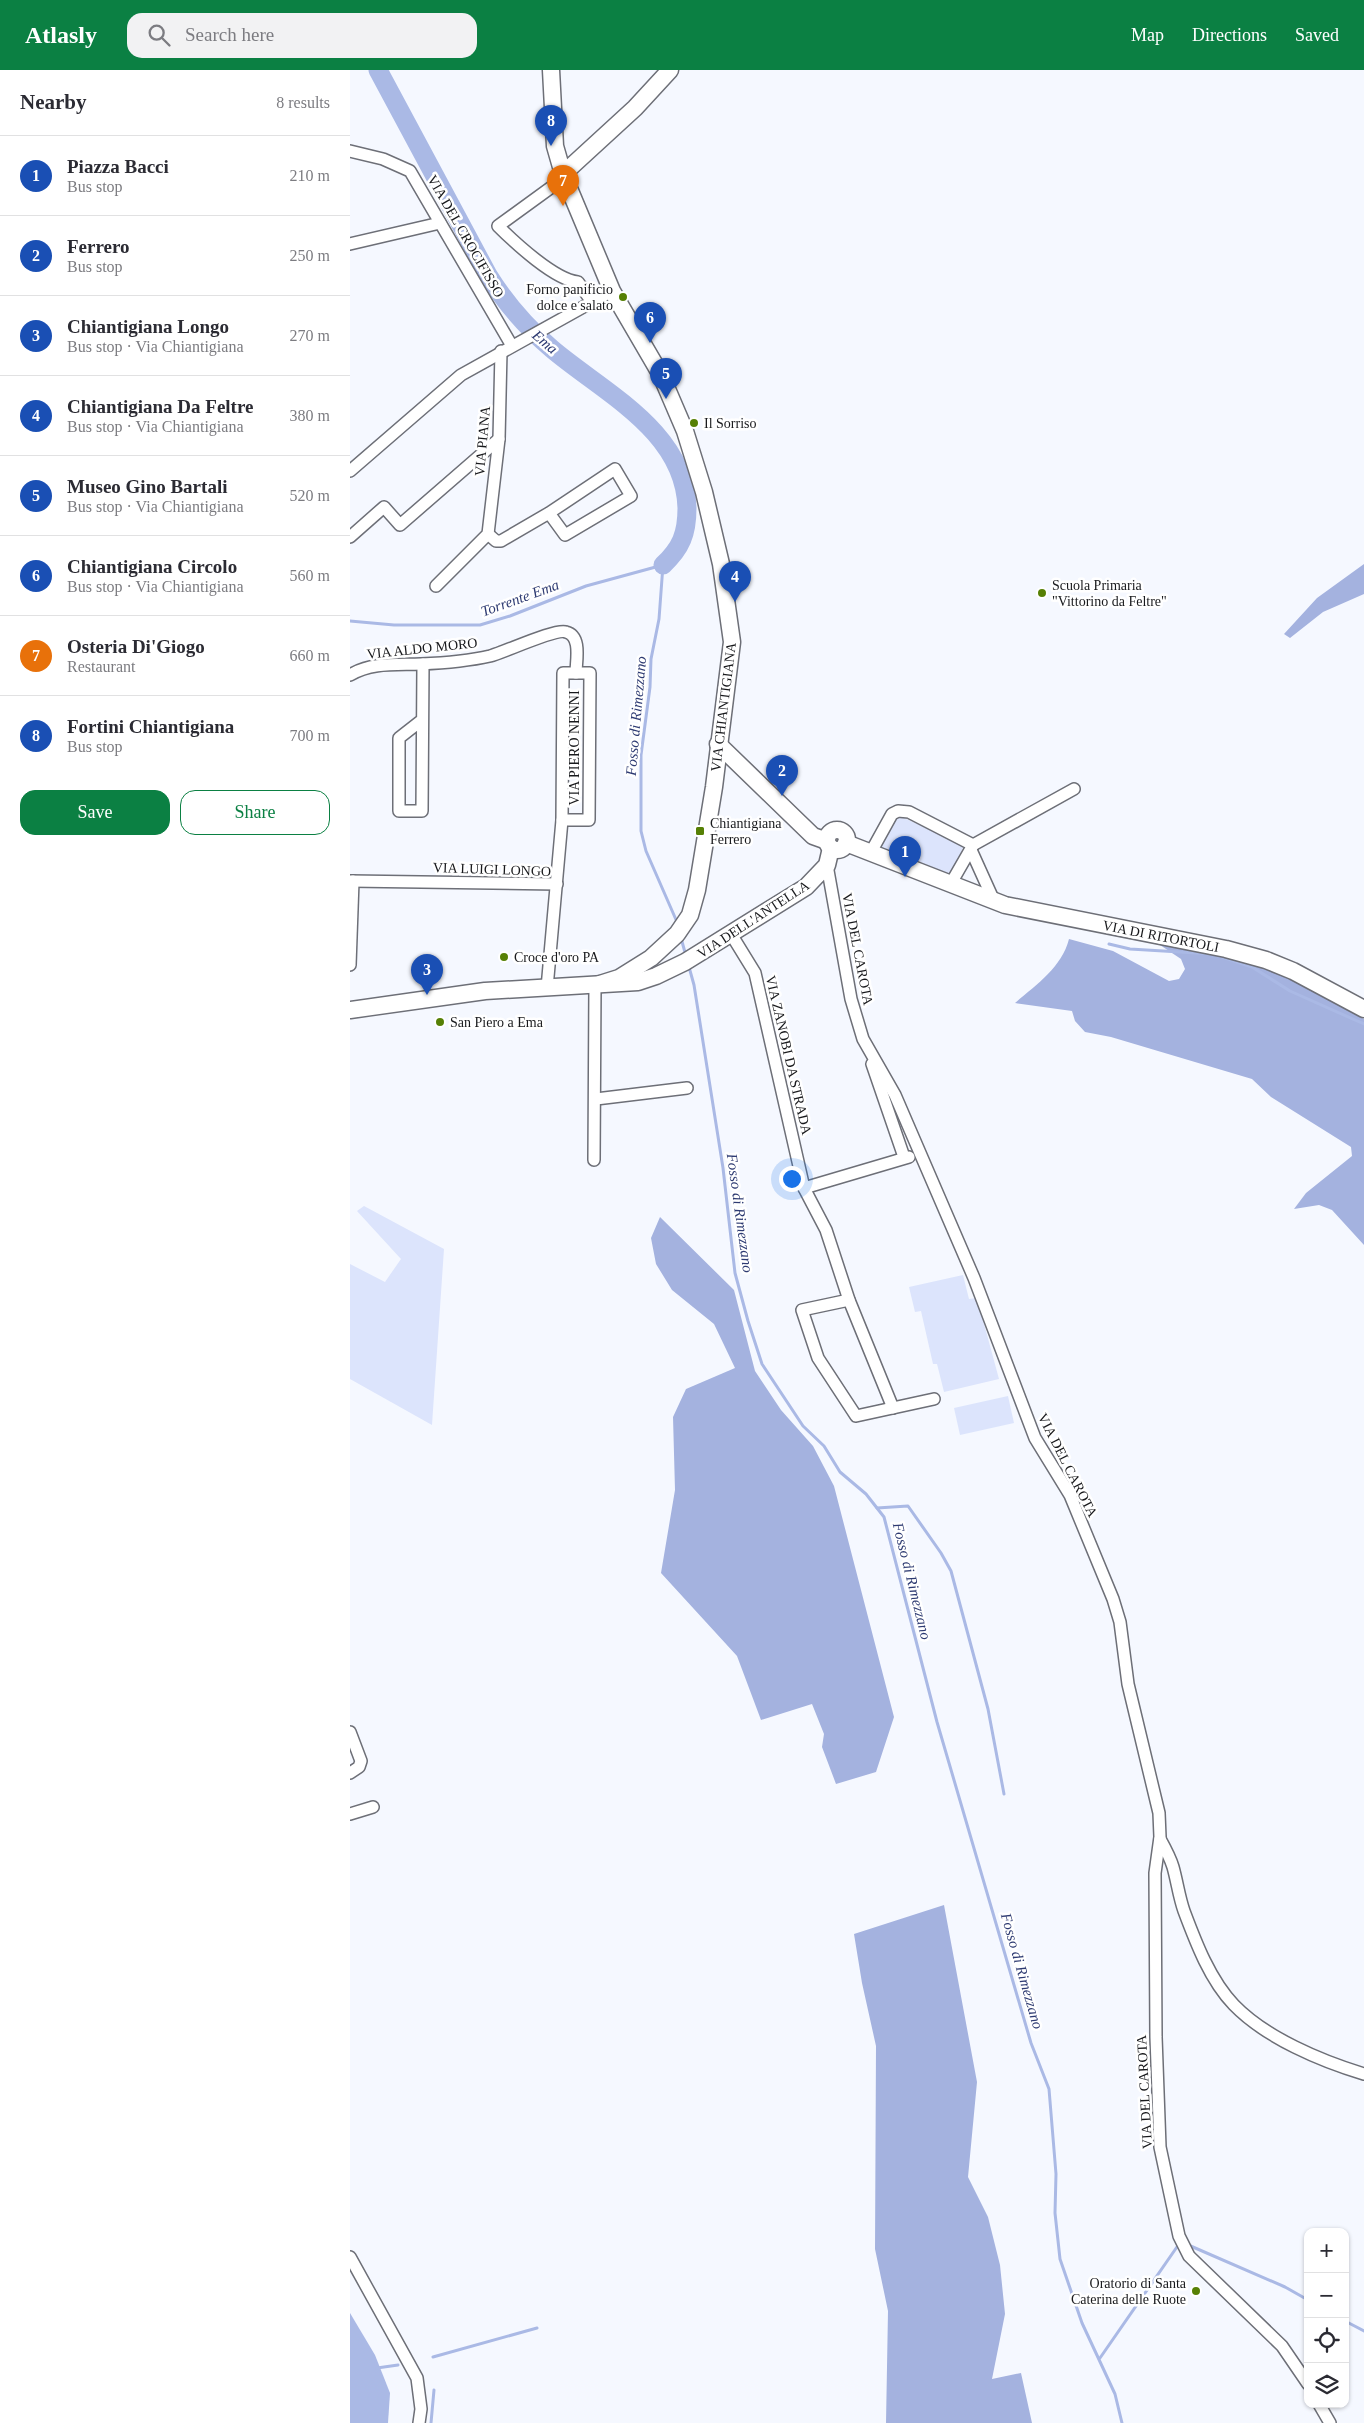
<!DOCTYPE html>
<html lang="en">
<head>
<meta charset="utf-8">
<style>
	body { margin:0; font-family:Georgia,serif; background:#f2f2f3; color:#2b2b33 }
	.controls { position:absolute; right:15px; bottom:15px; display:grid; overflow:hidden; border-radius:10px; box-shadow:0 1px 4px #0004 }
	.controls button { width:45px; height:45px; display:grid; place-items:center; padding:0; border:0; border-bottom:1px solid #e1e1e2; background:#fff; color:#2b2b33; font:25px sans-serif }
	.you { position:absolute; left:441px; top:1108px; width:18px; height:18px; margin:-12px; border:4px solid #fff; border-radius:50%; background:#1a73e8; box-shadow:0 0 0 8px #1a73e833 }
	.badge { display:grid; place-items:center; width:32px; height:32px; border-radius:50%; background:#0b8043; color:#fff; font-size:16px; font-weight:700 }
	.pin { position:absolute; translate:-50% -41px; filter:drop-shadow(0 1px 2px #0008) }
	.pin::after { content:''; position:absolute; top:26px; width:18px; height:15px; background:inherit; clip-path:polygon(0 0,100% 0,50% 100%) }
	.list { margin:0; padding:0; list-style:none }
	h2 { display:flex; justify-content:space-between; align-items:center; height:65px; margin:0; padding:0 20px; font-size:21px }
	h2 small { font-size:16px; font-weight:400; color:#7c7c81 }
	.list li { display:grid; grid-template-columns:32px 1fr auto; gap:15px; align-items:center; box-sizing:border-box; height:80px; padding:0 20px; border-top:1px solid #e1e1e2 }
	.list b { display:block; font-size:19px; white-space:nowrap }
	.list p { margin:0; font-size:16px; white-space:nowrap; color:#7c7c81 }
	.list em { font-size:16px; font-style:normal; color:#7c7c81 }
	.actions { display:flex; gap:10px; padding:15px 20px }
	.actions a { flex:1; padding:11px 0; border:1px solid #0b8043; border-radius:15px; text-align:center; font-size:18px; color:#0b8043 }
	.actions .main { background:#0b8043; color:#fff }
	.icon { flex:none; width:28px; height:28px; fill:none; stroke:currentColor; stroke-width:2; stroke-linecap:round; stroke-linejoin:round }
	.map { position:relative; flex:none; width:1014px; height:2353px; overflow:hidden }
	header { display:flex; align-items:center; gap:30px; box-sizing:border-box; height:70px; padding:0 25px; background:#0b8043; color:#fff }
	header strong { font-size:24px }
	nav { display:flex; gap:28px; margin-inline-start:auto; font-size:18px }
	.search { width:350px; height:45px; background:#f2f2f3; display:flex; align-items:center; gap:12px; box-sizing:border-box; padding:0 18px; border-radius:15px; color:#7c7c81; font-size:19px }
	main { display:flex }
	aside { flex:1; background:#fff }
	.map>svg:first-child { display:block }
</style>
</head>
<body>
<header>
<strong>Atlasly</strong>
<div class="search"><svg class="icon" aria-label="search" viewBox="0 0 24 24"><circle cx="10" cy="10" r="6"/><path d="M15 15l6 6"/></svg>Search here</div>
<nav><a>Map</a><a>Directions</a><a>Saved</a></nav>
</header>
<main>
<aside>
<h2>Nearby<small>8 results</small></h2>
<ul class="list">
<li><span class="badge" style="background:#1a4fb4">1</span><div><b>Piazza Bacci</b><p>Bus stop</p></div><em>210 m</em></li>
<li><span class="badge" style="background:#1a4fb4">2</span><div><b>Ferrero</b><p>Bus stop</p></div><em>250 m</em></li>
<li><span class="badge" style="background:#1a4fb4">3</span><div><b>Chiantigiana Longo</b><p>Bus stop · Via Chiantigiana</p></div><em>270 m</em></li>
<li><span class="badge" style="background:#1a4fb4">4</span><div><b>Chiantigiana Da Feltre</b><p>Bus stop · Via Chiantigiana</p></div><em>380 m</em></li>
<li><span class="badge" style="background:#1a4fb4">5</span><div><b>Museo Gino Bartali</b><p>Bus stop · Via Chiantigiana</p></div><em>520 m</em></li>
<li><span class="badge" style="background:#1a4fb4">6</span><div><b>Chiantigiana Circolo</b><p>Bus stop · Via Chiantigiana</p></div><em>560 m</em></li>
<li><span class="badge" style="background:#e8710a">7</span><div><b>Osteria Di'Giogo</b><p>Restaurant</p></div><em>660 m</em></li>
<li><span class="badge" style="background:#1a4fb4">8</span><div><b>Fortini Chiantigiana</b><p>Bus stop</p></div><em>700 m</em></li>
</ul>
<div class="actions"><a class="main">Save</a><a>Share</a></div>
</aside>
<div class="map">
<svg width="1014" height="2353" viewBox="0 0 1014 2353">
	<rect width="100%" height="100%" fill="#f5f8ff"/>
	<g fill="#dce4fc">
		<path d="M543 748H554L614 775 599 809 527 778Z"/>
		<path d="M14 1136 94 1179 82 1355 0 1309V1194L35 1212 51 1189 7 1141Z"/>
		<path d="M613 1205 619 1229 627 1228 649 1309 594 1322 587 1294H583L571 1241 565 1242 559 1217Z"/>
		<path d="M658 1326 664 1353 610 1365 604 1338Z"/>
	</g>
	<g fill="#a4b2df">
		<path d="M1014 494V524L973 542 940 568 934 564 967 528Z"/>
		<path d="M719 869 763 881 819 911 829 909 835 899 831 889 807 873 874 884 923 900 1014 949V1175L982 1140 969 1135 944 1139 956 1123 1002 1086 1001 1077 921 1027 902 1009 761 967 735 962 725 951 722 941 665 933C686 915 712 897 719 869Z"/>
		<path d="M310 1147 384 1220 405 1301 431 1340 463 1376 484 1416 544 1647 526 1702 486 1714 472 1677 474 1664 462 1634 411 1650 387 1586 311 1503 325 1420 323 1347 336 1319 385 1298 364 1254 322 1220 306 1194 301 1168Z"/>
		<path d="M594 1835 627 2012 618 2107 638 2147 650 2195 655 2244 642 2309 671 2303 682 2353H536L538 2241 525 2179 526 1976 512 1913 504 1864Z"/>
	</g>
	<path fill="#aab9e5" d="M0 2243 25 2285 40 2323 38 2353H0Z"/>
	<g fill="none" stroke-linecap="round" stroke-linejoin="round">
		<g stroke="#aab9e5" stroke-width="3">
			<path d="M0 551 44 555H130L160 546 236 516 313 495 309 549 301 589 300 617 291 685V761L296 781 327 852"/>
			<path d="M331 868 336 886"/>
			<path d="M759 874 780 879 863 884 902 897 940 921 1014 954"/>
			<path d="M339 897 344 915 373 1098 385 1203 398 1251 412 1294 453 1356 474 1376 490 1402 516 1424 534 1447 587 1652 681 1973 699 2019 706 2104 705 2143 710 2189 732 2253 765 2324 772 2353"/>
			<path d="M527 1438 558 1436 591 1483 601 1501 638 1639 654 1724"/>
			<path d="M836 2174 935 2217 958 2230"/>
			<path d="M995 2251 1014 2261"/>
			<path d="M83 2287 187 2258"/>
			<path d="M750 2288 829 2174"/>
			<path d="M27 2298 48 2295"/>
			<path d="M81 2353 84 2320"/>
		</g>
		<path stroke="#aab9e5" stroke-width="19" d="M28 0 138 205C156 234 176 257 202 279 254 323 335 361 337 438 337 464 331 478 313 495"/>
		<g stroke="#6d6f77" stroke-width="14">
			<g id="street">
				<path d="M0 81 33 89 60 101 162 276"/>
				<path d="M214 108 148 156C165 173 205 210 228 212L242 232"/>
				<path d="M0 174 90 153"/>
				<path d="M0 401 111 305 262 221"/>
				<path d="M138 464 146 471H151L199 443 265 399 281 426 215 465 199 443"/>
				<path d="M0 467 34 437 50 455 149 369"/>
				<path d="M86 516 138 464 149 369 151 281"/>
				<path d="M213 603H240L239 750H212Z"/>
				<path d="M0 605C22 592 46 595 71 594 94 593 118 591 140 586 155 582 206 558 216 562 232 566 226 591 226 603"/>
				<path d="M72 650 49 668V741H72L73 594"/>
				<path d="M623 775 724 719"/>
				<path d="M621 780 644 831"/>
				<path d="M521 782 542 744 548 741 559 742 623 775 600 815"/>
				<path d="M477 795 501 929 513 969 545 1025 624 1208 685 1368 720 1425 763 1529 770 1552 778 1614 809 1743 810 1767 805 1803 806 1967 810 2077 829 2166 839 2186 932 2276 958 2314"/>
				<path d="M0 811 207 814"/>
				<path d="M381 864 405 903 454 1118 476 1160 499 1230 543 1338"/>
				<path d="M0 895 3 811"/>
				<path d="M197 918 212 750"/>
				<path d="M522 994 554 1087"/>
				<path d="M246 1029 337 1018"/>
				<path d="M244 1090 245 915"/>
				<path d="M454 1118 559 1087"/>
				<path d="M499 1230 452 1240 468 1288 506 1346 584 1329"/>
				<path d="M0 1662 11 1691 9 1697 0 1703"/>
				<path d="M0 1744 23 1737"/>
				<path d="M810 1769C815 1778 820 1787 823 1797 827 1811 829 1827 834 1841 846 1873 860 1910 884 1935 916 1968 971 1991 1014 2004"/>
				<path d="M0 2187 67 2308 71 2339 69 2353"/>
				<path d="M969 2334 980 2353"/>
			</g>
		</g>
		<g stroke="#6d6f77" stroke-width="19">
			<g id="secondary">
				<path d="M201 0 205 76 213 104 262 221 311 305 335 361 354 422 371 494 382 572 364 717 347 820 340 845 327 864 301 888 269 908 250 914"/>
				<path d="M213 104 285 38 320 0"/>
				<path d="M368 674 463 766 477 771"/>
				<circle cx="487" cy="770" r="10"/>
				<path d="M496 773 655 835 876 879 916 890 943 901 1014 939"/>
				<path d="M0 940 135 921 288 912 306 906 335 892 456 817 477 795 481 778"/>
			</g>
		</g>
		<use href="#street" stroke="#fff" stroke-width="11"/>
		<use href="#secondary" stroke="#fff" stroke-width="16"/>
	</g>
	<g fill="#568005" stroke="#fff" stroke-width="2">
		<circle cx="273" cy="227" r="5"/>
		<circle cx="344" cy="353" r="5"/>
		<circle cx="692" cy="523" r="5"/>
		<rect x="345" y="756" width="10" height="10" rx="2.5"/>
		<circle cx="154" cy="887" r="5"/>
		<circle cx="90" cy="952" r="5"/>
		<circle cx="846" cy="2221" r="5"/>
	</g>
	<g text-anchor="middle" stroke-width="5" stroke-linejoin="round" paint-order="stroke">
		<g font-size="14" fill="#18191c" stroke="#fff">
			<text transform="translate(116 166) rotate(60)" y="5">VIA DEL CROCIFISSO</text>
			<text transform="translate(132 371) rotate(-85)" y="5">VIA PIANA</text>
			<text transform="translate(72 578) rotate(-6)" y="5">VIA ALDO MORO</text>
			<text transform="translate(373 637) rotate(-83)" y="5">VIA CHIANTIGIANA</text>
			<text transform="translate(224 678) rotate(-90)" y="5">VIA PIERO NENNI</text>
			<text transform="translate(142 799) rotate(2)" y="5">VIA LUIGI LONGO</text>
			<text transform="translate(403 849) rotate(-33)" y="5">VIA DELL'ANTELLA</text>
			<text transform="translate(811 866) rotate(11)" y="5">VIA DI RITORTOLI</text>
			<text transform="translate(508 879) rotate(79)" y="5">VIA DEL CAROTA</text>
			<text transform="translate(439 985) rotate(77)" y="5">VIA ZANOBI DA STRADA</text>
			<text transform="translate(718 1395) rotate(63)" y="5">VIA DEL CAROTA</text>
			<text transform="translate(794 2022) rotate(-93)" y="5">VIA DEL CAROTA</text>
		</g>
		<g font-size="14" fill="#18191c" stroke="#fff" text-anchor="start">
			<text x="263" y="224" text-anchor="end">Forno panificio<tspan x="263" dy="16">dolce e salato</tspan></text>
			<text x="354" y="358">Il Sorriso</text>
			<text x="702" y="520">Scuola Primaria<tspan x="702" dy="16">"Vittorino da Feltre"</tspan></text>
			<text x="360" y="758">Chiantigiana<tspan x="360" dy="16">Ferrero</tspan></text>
			<text x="164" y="892">Croce d'oro PA</text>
			<text x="100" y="957">San Piero a Ema</text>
			<text x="836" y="2218" text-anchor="end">Oratorio di Santa<tspan x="836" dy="16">Caterina delle Ruote</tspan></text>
		</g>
		<g font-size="15" font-style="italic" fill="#2e3b72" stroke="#fff">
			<text transform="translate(195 272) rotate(41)" y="5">Ema</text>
			<text transform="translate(170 528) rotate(-20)" y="5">Torrente Ema</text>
			<text transform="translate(286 646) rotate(-85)" y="5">Fosso di Rimezzano</text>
			<text transform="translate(390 1143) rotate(82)" y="5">Fosso di Rimezzano</text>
			<text transform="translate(562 1511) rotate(76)" y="5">Fosso di Rimezzano</text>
			<text transform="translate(672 1901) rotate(74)" y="5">Fosso di Rimezzano</text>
		</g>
	</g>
</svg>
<div class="controls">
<button>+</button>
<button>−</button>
<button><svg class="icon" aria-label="locate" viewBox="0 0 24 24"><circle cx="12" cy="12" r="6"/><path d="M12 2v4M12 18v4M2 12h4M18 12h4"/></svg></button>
<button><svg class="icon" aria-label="layers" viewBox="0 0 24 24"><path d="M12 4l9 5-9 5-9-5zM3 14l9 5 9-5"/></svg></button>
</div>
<div class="you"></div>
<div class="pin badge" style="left:555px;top:807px;background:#1a4fb4">1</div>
<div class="pin badge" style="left:432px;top:726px;background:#1a4fb4">2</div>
<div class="pin badge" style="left:77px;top:925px;background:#1a4fb4">3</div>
<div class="pin badge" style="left:385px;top:532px;background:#1a4fb4">4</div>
<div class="pin badge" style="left:316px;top:329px;background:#1a4fb4">5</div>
<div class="pin badge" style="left:300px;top:273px;background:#1a4fb4">6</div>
<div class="pin badge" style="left:213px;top:136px;background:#e8710a">7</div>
<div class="pin badge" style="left:201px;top:76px;background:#1a4fb4">8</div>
</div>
</main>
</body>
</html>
